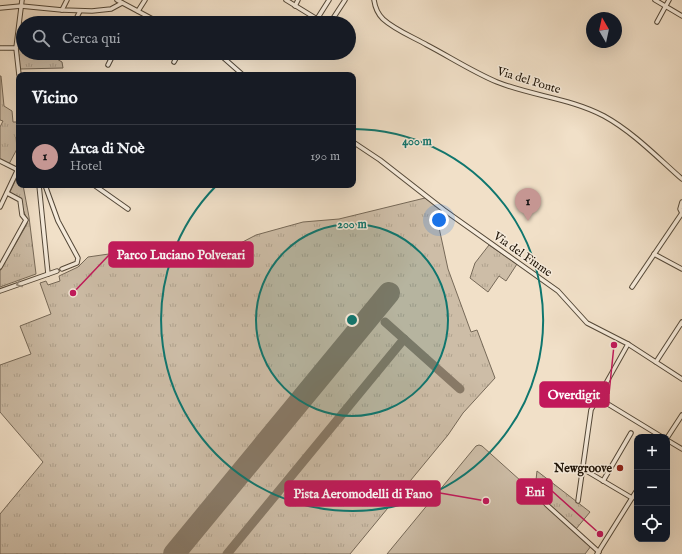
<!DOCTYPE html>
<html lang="it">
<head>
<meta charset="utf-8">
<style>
	body { margin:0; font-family:"IM FELL English",serif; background:#20242c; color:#f1f3f6 }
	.controls { position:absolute; right:12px; bottom:12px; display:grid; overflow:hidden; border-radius:8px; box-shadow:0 4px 16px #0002 }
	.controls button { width:36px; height:36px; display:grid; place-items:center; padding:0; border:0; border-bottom:1px solid #363941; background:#171b24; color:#f1f3f6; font:20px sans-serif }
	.compass { position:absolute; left:586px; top:12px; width:36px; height:36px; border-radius:50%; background:#171b24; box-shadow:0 4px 16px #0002; rotate:351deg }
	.you { position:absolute; left:439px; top:220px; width:14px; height:14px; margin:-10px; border:3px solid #fff; border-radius:50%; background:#1a73e8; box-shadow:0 0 0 6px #1a73e833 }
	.badge { display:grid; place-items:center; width:26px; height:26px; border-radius:50%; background:#c59692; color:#111; font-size:13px; font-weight:700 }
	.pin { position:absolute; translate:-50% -33px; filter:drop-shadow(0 1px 2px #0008) }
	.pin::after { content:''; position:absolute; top:21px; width:14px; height:12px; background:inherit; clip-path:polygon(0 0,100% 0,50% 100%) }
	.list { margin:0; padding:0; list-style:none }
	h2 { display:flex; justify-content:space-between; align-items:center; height:52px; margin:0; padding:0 16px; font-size:17px }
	h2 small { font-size:13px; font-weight:400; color:#9ea1a6 }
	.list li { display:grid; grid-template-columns:26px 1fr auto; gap:12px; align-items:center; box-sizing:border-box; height:64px; padding:0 16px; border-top:1px solid #363941 }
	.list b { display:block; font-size:15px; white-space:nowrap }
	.list p { margin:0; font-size:13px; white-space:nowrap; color:#9ea1a6 }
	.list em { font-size:13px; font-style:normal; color:#9ea1a6 }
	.icon { flex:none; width:22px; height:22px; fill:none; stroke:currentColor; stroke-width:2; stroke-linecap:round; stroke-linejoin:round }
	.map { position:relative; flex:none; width:682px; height:554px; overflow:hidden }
	.search { position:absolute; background:#171b24; box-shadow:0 4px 16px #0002; left:16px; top:16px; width:340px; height:44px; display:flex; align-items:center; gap:10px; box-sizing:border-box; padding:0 14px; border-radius:22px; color:#9ea1a6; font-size:15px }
	.panel { position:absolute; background:#171b24; box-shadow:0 4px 16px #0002; left:16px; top:72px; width:340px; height:116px; border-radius:8px }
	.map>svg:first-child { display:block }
</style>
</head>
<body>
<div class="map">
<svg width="682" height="554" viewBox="0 0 682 554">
	<defs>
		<pattern id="grass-tufts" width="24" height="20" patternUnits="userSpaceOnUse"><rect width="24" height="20" fill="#cdbda7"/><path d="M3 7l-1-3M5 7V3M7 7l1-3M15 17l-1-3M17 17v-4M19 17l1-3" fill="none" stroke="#b0a28e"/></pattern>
	</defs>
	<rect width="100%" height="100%" fill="#f1e0c8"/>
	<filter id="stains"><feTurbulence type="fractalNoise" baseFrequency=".005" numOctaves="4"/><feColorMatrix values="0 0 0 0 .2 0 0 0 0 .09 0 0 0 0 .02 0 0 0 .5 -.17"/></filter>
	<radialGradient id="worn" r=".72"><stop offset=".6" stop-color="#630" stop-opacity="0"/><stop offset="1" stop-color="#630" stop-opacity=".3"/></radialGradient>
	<g fill="url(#grass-tufts)" stroke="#766958">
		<path d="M19 32H23V53H50V55L62 62 63 68 20 69 17 48Z"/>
		<path d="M0 76H1L4 106 12 111 13 122H19V136L16 137 17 149 9 164 0 159V127L3 121 0 120Z"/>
		<path d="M19 173V185H23L29 217 36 274 0 287V271L27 224V220L20 201 9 194Z"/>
		<path d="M425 198 441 208 438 223 448 269 471 332 477 330 495 378 463 413 448 435 350 554H0V514L43 462 0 412V365L31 354 20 326 51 314 40 283 46 281 48 285 60 281 59 276 78 267 88 257 185 243 208 260 256 235 303 222 339 219Z"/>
		<path d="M489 245 517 264 506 281 499 276 488 292 470 278 475 263Z"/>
		<path d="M537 471 590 512 576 529 531 490 536 480Z"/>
	</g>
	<path fill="#cdbda7" stroke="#766958" d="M479 445 482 446 531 490 591 546 585 554H387L476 446Z"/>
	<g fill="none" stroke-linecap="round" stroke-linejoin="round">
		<g stroke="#887a68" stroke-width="9">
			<path d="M385 322 460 389"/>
			<path d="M227 554 404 339"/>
		</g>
		<path stroke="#887a68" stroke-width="22" d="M174 554 389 293"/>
		<g stroke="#544838" stroke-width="5.5">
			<g id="minor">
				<path d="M117 0 160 23"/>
				<path d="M286 0 317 19 329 0"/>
				<path d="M374 0C375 7 378 14 383 19 395 30 413 37 427 45 450 57 473 72 497 82 532 96 570 98 604 116 633 132 657 157 682 179"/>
				<path d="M655 0 682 16"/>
				<path d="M295 6 298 0"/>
				<path d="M0 8 21 6 62 10 92 11 111 9 122 3"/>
				<path d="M62 10 67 0"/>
				<path d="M138 11 145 0"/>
				<path d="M657 22 669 0"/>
				<path d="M74 23 80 11"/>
				<path d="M330 23 345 0"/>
				<path d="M0 48H16"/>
				<path d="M218 53 243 75"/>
				<path d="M174 62 179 53"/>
				<path d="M108 65 114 53"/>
				<path d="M19 75 16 48 22 0"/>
				<path d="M353 142 380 160 444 210 558 291 587 323 628 344 682 379"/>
				<path d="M0 161 16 169 17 171 0 207"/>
				<path d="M39 185 48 274"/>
				<path d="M45 185 58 221 78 258 77 263 62 269"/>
				<path d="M94 185 128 209"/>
				<path d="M682 202 680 209 682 213"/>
				<path d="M654 254 682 269"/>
				<path d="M0 267 26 220 22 215 20 200 7 193"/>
				<path d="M632 287 682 213"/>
				<path d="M0 291 57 271"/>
				<path d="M656 362 682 322"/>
				<path d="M598 398 662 437"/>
				<path d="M667 438 682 415"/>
				<path d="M667 440 682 449"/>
				<path d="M583 469 632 498"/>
				<path d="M603 481 631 433"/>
				<path d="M532 488 547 505 599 552"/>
				<path d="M578 501 591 410 628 344"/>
				<path d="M597 554 637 490"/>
			</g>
		</g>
		<use href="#minor" stroke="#f6ebdb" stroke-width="3.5"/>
	</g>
	<defs><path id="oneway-chevron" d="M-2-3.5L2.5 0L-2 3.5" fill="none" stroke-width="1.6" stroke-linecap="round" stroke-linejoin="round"/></defs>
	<use stroke="#968b7c" href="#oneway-chevron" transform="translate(19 284) rotate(160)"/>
	<circle cx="352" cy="320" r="96" fill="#0f766e" fill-opacity=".12"/>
	<g fill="none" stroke="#0f766e" stroke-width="2">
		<circle cx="352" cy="320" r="96"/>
		<path d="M354 129A191 191 0 1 1 216 186"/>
	</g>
	<circle fill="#8f2418" stroke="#f6ebdb" stroke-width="1.5" cx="620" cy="468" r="4"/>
	<g text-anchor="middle" stroke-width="3" stroke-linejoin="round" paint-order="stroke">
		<g font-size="12" fill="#201508" stroke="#f6ebdb">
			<text transform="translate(529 80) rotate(17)" y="4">Via del Ponte</text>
			<text transform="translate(523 254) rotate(35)" y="4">Via del Fiume</text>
		</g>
		<g font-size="12" font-weight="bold" fill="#201508" stroke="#f6ebdb" text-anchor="end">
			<text x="612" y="472">Newgroove</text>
		</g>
	</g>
	<circle cx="352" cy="320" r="6" fill="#0f766e" stroke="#f6ebdb" stroke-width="2"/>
	<g font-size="12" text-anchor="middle" font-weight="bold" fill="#0f766e" stroke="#f6ebdb" stroke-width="3" stroke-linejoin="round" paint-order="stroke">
		<text x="417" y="145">400 m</text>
		<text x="352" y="228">200 m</text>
	</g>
	<path fill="none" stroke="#c2185b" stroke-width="1.5" d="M73 293L109 255M614 345L609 394M600 534L552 491M486 501L440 493"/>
	<g fill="#c2185b" stroke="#f6ebdb" stroke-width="1.5">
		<circle cx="73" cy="293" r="4"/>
		<circle cx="614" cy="345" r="4"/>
		<circle cx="600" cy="534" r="4"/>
		<circle cx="486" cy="501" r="4"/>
	</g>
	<g fill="#c2185b" stroke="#c2185b" stroke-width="1.5">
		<rect x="109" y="242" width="144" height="25" rx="4"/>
		<rect x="540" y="382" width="69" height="25" rx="4"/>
		<rect x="517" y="479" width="35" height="25" rx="4"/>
		<rect x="285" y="481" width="155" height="25" rx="4"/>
	</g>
	<g font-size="13" text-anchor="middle" font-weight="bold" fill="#fff">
		<text x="181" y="259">Parco Luciano Polverari</text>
		<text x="574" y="399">Overdigit</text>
		<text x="535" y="496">Eni</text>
		<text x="363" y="498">Pista Aeromodelli di Fano</text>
	</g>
	<rect width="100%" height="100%" filter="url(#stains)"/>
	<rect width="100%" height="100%" fill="url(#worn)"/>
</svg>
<div class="controls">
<button>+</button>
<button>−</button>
<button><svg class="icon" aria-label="locate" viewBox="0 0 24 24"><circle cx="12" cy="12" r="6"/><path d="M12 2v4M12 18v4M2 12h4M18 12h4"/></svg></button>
</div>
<svg class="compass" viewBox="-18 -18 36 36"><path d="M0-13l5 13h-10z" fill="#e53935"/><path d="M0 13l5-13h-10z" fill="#9ea1a6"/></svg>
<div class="you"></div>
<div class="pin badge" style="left:528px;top:221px">1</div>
<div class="search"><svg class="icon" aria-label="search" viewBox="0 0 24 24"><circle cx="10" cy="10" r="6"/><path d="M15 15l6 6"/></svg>Cerca qui</div>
<section class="panel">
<h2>Vicino<small></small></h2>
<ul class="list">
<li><span class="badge">1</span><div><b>Arca di Noè</b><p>Hotel</p></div><em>190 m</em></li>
</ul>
</section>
</div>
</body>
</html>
